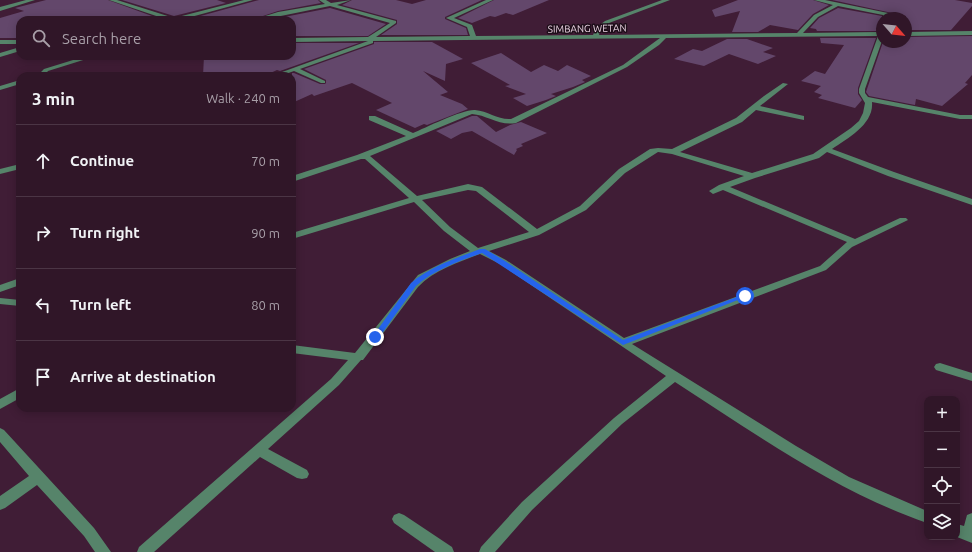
<!DOCTYPE html>
<html lang="en">
<head>
<meta charset="utf-8">
<style>
	body { margin:0; font-family:Ubuntu,sans-serif; background:#3c2334; color:#f1f3f6 }
	.controls { position:absolute; right:12px; bottom:12px; display:grid; overflow:hidden; border-radius:8px; box-shadow:0 2px 10px #0003 }
	.controls button { width:36px; height:36px; display:grid; place-items:center; padding:0; border:0; border-bottom:1px solid #4b3545; background:#301628; color:#f1f3f6; font:20px sans-serif }
	.compass { position:absolute; left:876px; top:12px; width:36px; height:36px; border-radius:50%; background:#301628; box-shadow:0 2px 10px #0003; rotate:118deg }
	.stop { position:absolute; width:12px; height:12px; margin:-9px; border:3px solid #2563eb; border-radius:50%; background:#fff }
	.stop.end { background:#2563eb; border-color:#fff; box-shadow:0 1px 4px #0008 }
	.list { margin:0; padding:0; list-style:none }
	h2 { display:flex; justify-content:space-between; align-items:center; height:52px; margin:0; padding:0 16px; font-size:17px }
	h2 small { font-size:13px; font-weight:400; color:#a89fa8 }
	.list li { display:grid; grid-template-columns:26px 1fr auto; gap:12px; align-items:center; box-sizing:border-box; height:72px; padding:0 16px; border-top:1px solid #4b3545 }
	.list b { display:block; font-size:15px; white-space:nowrap }
	.list em { font-size:13px; font-style:normal; color:#a89fa8 }
	.icon { flex:none; width:22px; height:22px; fill:none; stroke:currentColor; stroke-width:2; stroke-linecap:round; stroke-linejoin:round }
	.map { position:relative; flex:none; width:972px; height:552px; overflow:hidden }
	.search { position:absolute; background:#301628; box-shadow:0 2px 10px #0003; left:16px; top:16px; width:280px; height:44px; display:flex; align-items:center; gap:10px; box-sizing:border-box; padding:0 14px; border-radius:12px; color:#a89fa8; font-size:15px }
	.panel { position:absolute; background:#301628; box-shadow:0 2px 10px #0003; left:16px; top:72px; width:280px; height:340px; border-radius:12px }
	.map>svg:first-child { display:block }
</style>
</head>
<body>
<div class="map">
<svg width="972" height="552" viewBox="0 0 972 552">
	<rect width="100%" height="100%" fill="#401d36"/>
	<g fill="#63476b">
		<path d="M46 0H108L163 20H20V37L17 38H0V18L24 11 15 8Z"/>
		<path d="M122 0H217L226 3 174 16Z"/>
		<path d="M259 0H318L321 3 278 11 251 20H186Z"/>
		<path d="M352 0H396L412 4 426 0H482L445 17V19L466 28 468 35H381L397 24V20L342 5Z"/>
		<path d="M494 0H549L513 15 506 13 495 17 490 16 472 23 458 18Z"/>
		<path d="M738 0H813L829 5 813 14 798 30 770 25 758 32H732L740 11 715 17 712 10Z"/>
		<path d="M832 0H955L972 3V6L951 30H906V16Z"/>
		<path d="M330 8 386 24 368 36H292V20H269Z"/>
		<path d="M838 8 882 16 881 29 879 31H817L816 29 810 28 819 18Z"/>
		<path d="M972 36V75L965 83 968 84 942 106 916 99 915 105 869 96 866 92 883 42H906V37Z"/>
		<path d="M820 38H876L858 88V94L862 100 855 108 818 98 822 95 814 92 821 86 801 81 815 71 825 74 844 45 821 43Z"/>
		<path d="M727 39H747L773 48 763 52 776 56 758 64 729 54 704 66 674 59 693 49 702 51Z"/>
		<path d="M374 42H432L463 59 446 64 445 81 423 71 448 92 440 95 462 104 468 109 427 125 424 124 415 128 376 110 392 103 352 83 314 96 312 94 292 103V73H294L320 84H325L326 83V80L304 69 374 44Z"/>
		<path d="M292 43H359L280 71 277 70 264 76H203L204 56H292Z"/>
		<path d="M501 53 531 72 544 65 558 71 567 65 591 76 582 80 585 82 573 87 551 94 556 96 546 100 527 106 513 98 526 94 505 86 510 85 471 63Z"/>
		<path d="M472 116H477L496 132 510 125 521 122 547 133 521 144 523 146 516 149 517 150 514 155 472 131 462 133 451 139 436 131Z"/>
	</g>
	<g fill="none" stroke-linecap="round" stroke-linejoin="round">
		<g fill="#56846a" fill-rule="evenodd">
			<path d="M26 0H35L0 11V7Z"/>
			<path d="M109 0H117L174 18 244 0H253L180 20H168Z"/>
			<path d="M319 0H326L331 3 351 0 337 5 396 21V23L376 37 470 36 467 27 446 18 486 0H493L454 18 472 25 476 36 593 35 597 27 605 21 662 0H670L609 23 601 29 599 35 797 33 814 15 833 5 814 0H825L888 13 889 18H883V15L838 6 818 17 803 33 879 32 882 30V41L865 89V93L868 97 960 115H972V119H960L872 102C874 124 848 138 832 149L894 172 972 199V205L888 176 827 152 819 158 755 178 730 187 855 239 900 218H906L908 220 852 247 826 270 632 344 796 446 849 477 927 511V523C835 491 756 434 675 382L622 424 532 510 495 552H479L481 547 522 502 614 418 666 376 500 264 480 254C459 262 434 270 418 287L363 360H361L339 385 268 449 307 470 309 474 307 478 302 479 297 478 260 457 154 552H137L139 547 331 379 348 360 292 353V345L355 353 418 275 450 259 470 251 444 231 414 202 292 239V233L409 198 365 159H361L292 182V176L357 155 406 136 369 120V116H375L413 133C425 128 463 109 475 110 488 111 498 120 511 119L623 65 660 38 373 41V43L300 69 325 81V83H321L294 71 280 76H271L368 41 292 42V38L368 37 390 23 330 6 261 20H252L278 12 325 4ZM878 36 859 89V93L865 103 863 113 859 121 851 128 813 154 752 173 680 152 742 122 756 110 804 120V116L760 106 788 84 783 83 764 96 736 118 672 149 658 148 650 149 619 169 580 206 537 229 482 187 468 184 417 196 370 156 472 114C487 115 499 126 516 123L627 67 659 45 666 38ZM658 152 672 154 744 176 719 185 709 191 713 194 723 190 847 242 820 266 624 338 506 260 489 251 539 235 586 210 625 173ZM468 190 476 191 529 232 478 248 450 227 422 200Z"/>
			<path d="M972 31V35L906 36V32Z"/>
			<rect x="0" y="40" width="20" height="4"/>
			<path d="M20 47V51L0 57V53Z"/>
			<path d="M86 56H96L48 71 44 76H37L44 69Z"/>
			<path d="M20 80V84L0 90V86Z"/>
			<path d="M20 164V169L0 174V169Z"/>
			<path d="M20 278V285L0 292V285Z"/>
			<path d="M0 298 20 300V306L0 304Z"/>
			<path d="M940 363 972 373V381L936 370 934 367 936 364Z"/>
			<path d="M20 388V398L0 409V399Z"/>
			<path d="M0 428 4 430 94 528 111 552H95L84 536 37 485 5 508 0 510V496L29 476 0 442Z"/>
			<path d="M399 513 404 515 452 547 454 552H435L394 523 392 519 394 515Z"/>
			<path d="M972 513V543L957 537V524L964 526 967 515Z"/>
		</g>
	</g>
	<path fill="#2563eb" d="M480 249H485L505 261 623 340 742 295 748 296 623 345 482 253C459 261 434 270 416 286L378 339H373V336L411 283C431 266 457 258 480 249Z"/>
	<g text-anchor="middle" stroke-width="3" stroke-linejoin="round" paint-order="stroke">
		<g font-size="10" fill="#ead2e2" stroke="#1d0e19">
			<text transform="translate(587 28) rotate(-1)" y="4">SIMBANG WETAN</text>
		</g>
	</g>
</svg>
<div class="controls">
<button>+</button>
<button>−</button>
<button><svg class="icon" aria-label="locate" viewBox="0 0 24 24"><circle cx="12" cy="12" r="6"/><path d="M12 2v4M12 18v4M2 12h4M18 12h4"/></svg></button>
<button><svg class="icon" aria-label="layers" viewBox="0 0 24 24"><path d="M12 4l9 5-9 5-9-5zM3 14l9 5 9-5"/></svg></button>
</div>
<svg class="compass" viewBox="-18 -18 36 36"><path d="M0-13l5 13h-10z" fill="#e53935"/><path d="M0 13l5-13h-10z" fill="#a89fa8"/></svg>
<div class="stop" style="left:745px;top:296px"></div>
<div class="stop end" style="left:375px;top:337px"></div>
<div class="search"><svg class="icon" aria-label="search" viewBox="0 0 24 24"><circle cx="10" cy="10" r="6"/><path d="M15 15l6 6"/></svg>Search here</div>
<section class="panel">
<h2>3 min<small>Walk · 240 m</small></h2>
<ul class="list">
<li><svg class="icon" aria-label="ahead" viewBox="0 0 24 24"><path d="M12 20V5M6 11l6-6 6 6"/></svg><div><b>Continue</b></div><em>70 m</em></li>
<li><svg class="icon" aria-label="right" viewBox="0 0 24 24"><path d="M7 20v-9h11M14 6l5 5-5 5"/></svg><div><b>Turn right</b></div><em>90 m</em></li>
<li><svg class="icon" aria-label="left" viewBox="0 0 24 24"><path d="M17 20v-9H6M10 6l-5 5 5 5"/></svg><div><b>Turn left</b></div><em>80 m</em></li>
<li><svg class="icon" aria-label="arrive" viewBox="0 0 24 24"><path d="M6 21V4h12l-3 4 3 4H6"/></svg><div><b>Arrive at destination</b></div></li>
</ul>
</section>
</div>
</body>
</html>
